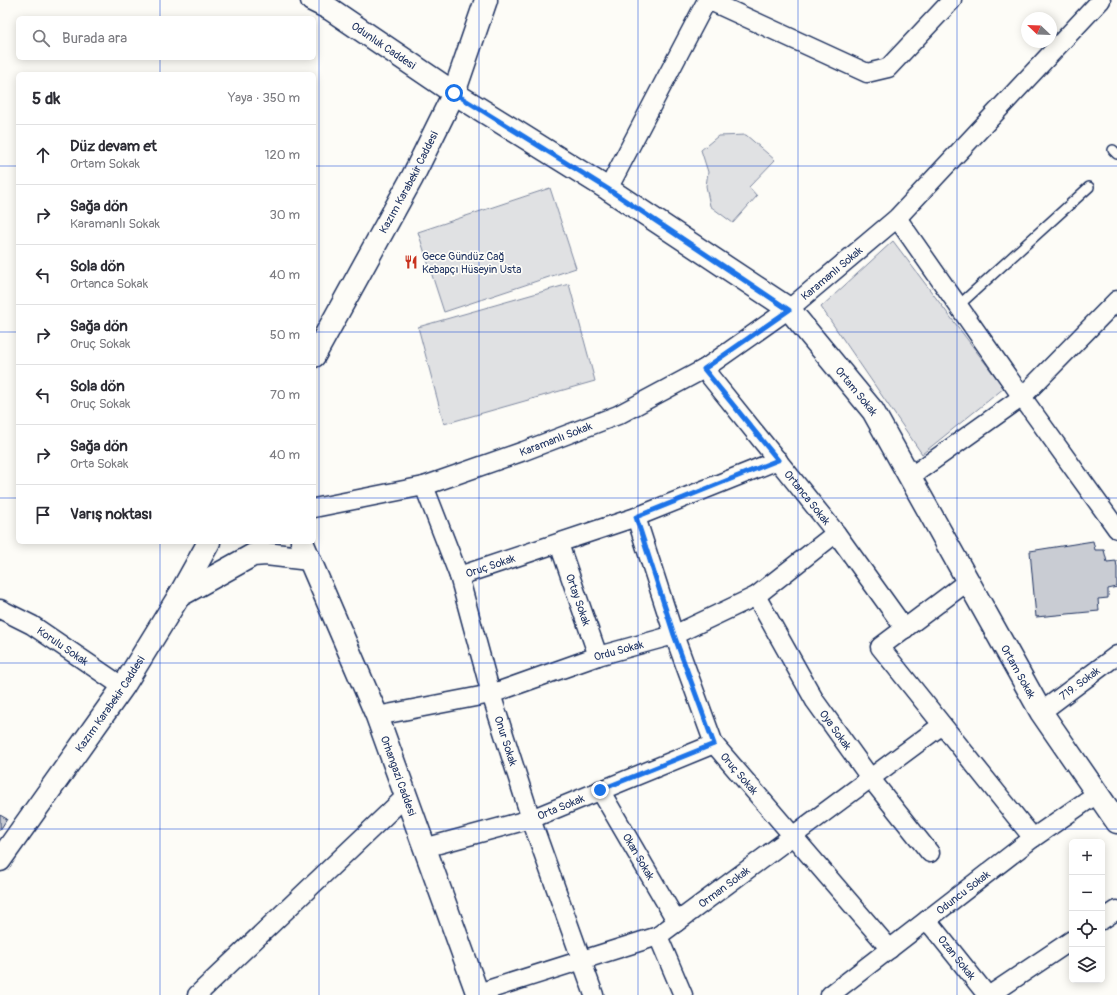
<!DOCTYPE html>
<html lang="tr">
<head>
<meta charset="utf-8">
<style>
	body { margin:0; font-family:Pangolin,sans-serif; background:#f7f7f7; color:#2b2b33 }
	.controls { position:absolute; right:12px; bottom:12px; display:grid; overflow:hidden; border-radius:6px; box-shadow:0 2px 10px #0003 }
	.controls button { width:36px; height:36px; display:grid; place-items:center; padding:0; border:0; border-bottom:1px solid #e1e1e2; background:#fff; color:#2b2b33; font:20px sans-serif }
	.compass { position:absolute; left:1021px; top:12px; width:36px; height:36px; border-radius:50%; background:#fff; box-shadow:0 2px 10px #0003; rotate:293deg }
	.stop { position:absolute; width:12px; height:12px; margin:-9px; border:3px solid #1a73e8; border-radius:50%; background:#fff }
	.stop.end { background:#1a73e8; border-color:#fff; box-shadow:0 1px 4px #0008 }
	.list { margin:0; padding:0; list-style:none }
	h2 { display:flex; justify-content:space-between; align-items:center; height:52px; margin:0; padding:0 16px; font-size:17px }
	h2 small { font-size:13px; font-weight:400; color:#7c7c81 }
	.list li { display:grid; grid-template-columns:26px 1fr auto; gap:12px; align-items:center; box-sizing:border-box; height:60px; padding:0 16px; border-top:1px solid #e1e1e2 }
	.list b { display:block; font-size:15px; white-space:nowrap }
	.list p { margin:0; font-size:13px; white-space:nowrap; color:#7c7c81 }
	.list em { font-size:13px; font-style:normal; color:#7c7c81 }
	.icon { flex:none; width:22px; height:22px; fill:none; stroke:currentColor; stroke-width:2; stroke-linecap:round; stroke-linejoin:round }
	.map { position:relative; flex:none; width:1117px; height:995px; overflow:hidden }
	.search { position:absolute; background:#fff; box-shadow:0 2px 10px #0003; left:16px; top:16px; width:300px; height:44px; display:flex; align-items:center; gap:10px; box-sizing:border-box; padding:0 14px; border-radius:6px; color:#7c7c81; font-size:15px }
	.panel { position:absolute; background:#fff; box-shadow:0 2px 10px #0003; left:16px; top:72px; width:300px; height:472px; border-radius:6px }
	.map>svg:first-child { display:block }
</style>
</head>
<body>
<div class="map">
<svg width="1117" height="995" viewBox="0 0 1117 995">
	<rect width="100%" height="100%" fill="#fdfcf7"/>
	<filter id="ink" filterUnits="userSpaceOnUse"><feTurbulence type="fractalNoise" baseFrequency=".025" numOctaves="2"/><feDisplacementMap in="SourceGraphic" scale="8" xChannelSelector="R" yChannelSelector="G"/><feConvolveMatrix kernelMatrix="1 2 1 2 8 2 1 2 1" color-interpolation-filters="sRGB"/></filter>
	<g filter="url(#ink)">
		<g fill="#e0e1e3" stroke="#7e88a0">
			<path d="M746 135 775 160 749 187 757 196 733 223 710 206 706 186 708 172 701 150 718 136Z"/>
			<path d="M550 188 576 268 444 312 418 232Z"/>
			<path d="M893 241 1004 388 922 454 821 307Z"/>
			<path d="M569 284 595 381 444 424 418 327Z"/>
		</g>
		<g fill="#c9ccd3" stroke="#1b2f5e">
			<path d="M1093 541 1095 550H1104L1107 562 1116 561 1117 567V587L1108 589V598L1098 599 1099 611 1036 617 1030 551Z"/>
			<path d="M0 815 7 819 0 830Z"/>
		</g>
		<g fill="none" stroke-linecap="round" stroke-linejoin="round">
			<g stroke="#1b2f5e" stroke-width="12">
				<g id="lane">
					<path d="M1113 150 1117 154"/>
					<path d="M958 306 1089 187"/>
				</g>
			</g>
			<g stroke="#1b2f5e" stroke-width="21">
				<g id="street">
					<path d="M708 0 867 73 888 68 952 0"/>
					<path d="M608 189 707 0"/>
					<path d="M897 218 1022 397 1117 529"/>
					<path id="s1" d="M704 369 836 533 905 629"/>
					<path d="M910 477 1022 397 1117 300"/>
					<path id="s2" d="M424 486 459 576 491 694 531 819 594 995"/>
					<path id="s3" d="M314 508 424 486 524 451 618 415 704 369 789 309 897 218 1101 0"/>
					<path id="s4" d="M636 517 674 635 714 744 890 949"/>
					<path id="s5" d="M559 544 598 656"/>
					<path id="s6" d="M459 576 636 517 778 460"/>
					<path d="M968 581 880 647 1033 838"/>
					<path id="s7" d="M756 596 815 701 871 779 930 853"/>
					<path id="s8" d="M0 609 32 625 123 687"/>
					<path id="s9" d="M1041 712 1117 655"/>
					<path id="s10" d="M377 716 491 694 598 656 674 635 756 596 836 533"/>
					<path id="s11" d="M600 790 677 922"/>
					<path id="s12" d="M424 848 531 819 714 744"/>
					<path id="s13" d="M927 920 987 995"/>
					<path d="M1102 920 1117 910"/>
					<path d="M658 936 683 995"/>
					<path id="s14" d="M478 993 658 936 942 725"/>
					<path d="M197 995 406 796"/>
					<path id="s15" d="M830 995 1033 838 1098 793"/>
					<path d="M990 995 1072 940"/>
				</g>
			</g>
			<g stroke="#1b2f5e" stroke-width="25">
				<g id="secondary">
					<path id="s16" d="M312 0 330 9 454 93 608 189 789 309 873 411 1041 712 1117 822"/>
					<path id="s17" d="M314 356 412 178 454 93 486 0"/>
					<path id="s18" d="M302 542 377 716 478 995"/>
					<path d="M179 596 253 555 266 554 309 559"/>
					<path id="s19" d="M0 860 123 687 179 596 209 542"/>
				</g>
			</g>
			<use href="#lane" stroke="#fdfcf7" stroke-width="9"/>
			<use href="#street" stroke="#fdfcf7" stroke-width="18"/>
			<use href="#secondary" stroke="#fdfcf7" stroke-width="22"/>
		</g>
	</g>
	<g fill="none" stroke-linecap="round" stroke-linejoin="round" filter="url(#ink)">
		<path stroke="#1a73e8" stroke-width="5" d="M454 93 608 189 789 310 704 369 778 460 636 517 674 635 714 744 600 790"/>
	</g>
	<path fill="none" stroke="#1d4ed8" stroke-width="1" stroke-opacity="0.55" d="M160 0V18M319 0V995M479 0V995M638 0V995M798 0V995M957 0V995M160 58V74M0 166H18M314 166H1117M0 332H18M314 332H1117M0 498H18M314 498H1117M160 542V995M0 663H1117M0 829H1117"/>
	<defs>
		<g id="restaurant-bare" transform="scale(1.08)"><path d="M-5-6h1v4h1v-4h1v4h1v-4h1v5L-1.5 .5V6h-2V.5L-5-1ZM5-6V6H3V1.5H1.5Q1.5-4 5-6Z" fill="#c8321e" stroke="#fdfcf7" stroke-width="2.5" paint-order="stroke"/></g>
	</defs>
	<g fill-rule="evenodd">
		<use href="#restaurant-bare" x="411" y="262"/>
	</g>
	<g text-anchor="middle" stroke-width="3.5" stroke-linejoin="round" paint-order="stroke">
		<g font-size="11" fill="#1b2f5e" stroke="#fdfcf7">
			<text dy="4" stroke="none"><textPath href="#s16" startOffset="85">Odunluk Caddesi</textPath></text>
			<text dy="4" stroke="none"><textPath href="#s17" startOffset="198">Kazım Karabekir Caddesi</textPath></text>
			<text dy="4" stroke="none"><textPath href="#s3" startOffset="576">Karamanlı Sokak</textPath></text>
			<text dy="4" stroke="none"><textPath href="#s16" startOffset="675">Ortam Sokak</textPath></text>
			<text dy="4" stroke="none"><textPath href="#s3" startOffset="252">Karamanlı Sokak</textPath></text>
			<text dy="4" stroke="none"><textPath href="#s1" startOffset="165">Ortanca Sokak</textPath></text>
			<text dy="4" stroke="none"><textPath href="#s6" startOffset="33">Oruç Sokak</textPath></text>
			<text dy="4" stroke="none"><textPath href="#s5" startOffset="59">Ortay Sokak</textPath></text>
			<text dy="4" stroke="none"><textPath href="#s8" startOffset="73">Korulu Sokak</textPath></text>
			<text dy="4" stroke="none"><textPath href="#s10" startOffset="251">Ordu Sokak</textPath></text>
			<text dy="4" stroke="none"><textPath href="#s16" startOffset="999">Ortam Sokak</textPath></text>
			<text dy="4" stroke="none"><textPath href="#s9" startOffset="48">719. Sokak</textPath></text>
			<text dy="4" stroke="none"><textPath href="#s19" startOffset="191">Kazım Karabekir Caddesi</textPath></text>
			<text dy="4" stroke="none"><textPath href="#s7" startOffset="156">Oya Sokak</textPath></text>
			<text dy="4" stroke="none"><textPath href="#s2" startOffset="268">Onur Sokak</textPath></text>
			<text dy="4" stroke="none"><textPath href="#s4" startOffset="279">Oruç Sokak</textPath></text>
			<text dy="4" stroke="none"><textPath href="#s18" startOffset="253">Orhangazi Caddesi</textPath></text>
			<text dy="4" stroke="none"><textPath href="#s12" startOffset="143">Orta Sokak</textPath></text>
			<text dy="4" stroke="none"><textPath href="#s11" startOffset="77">Okan Sokak</textPath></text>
			<text dy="4" stroke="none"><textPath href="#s14" startOffset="271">Orman Sokak</textPath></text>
			<text dy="4" stroke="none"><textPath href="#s15" startOffset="168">Oduncu Sokak</textPath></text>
			<text dy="4" stroke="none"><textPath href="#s13" startOffset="48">Ozan Sokak</textPath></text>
		</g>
		<g font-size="11" fill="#1b2f5e" stroke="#fdfcf7" text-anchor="start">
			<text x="422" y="260">Gece Gündüz Cağ<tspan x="422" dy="13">Kebapçı Hüseyin Usta</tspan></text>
		</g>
	</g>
</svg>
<div class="controls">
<button>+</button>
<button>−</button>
<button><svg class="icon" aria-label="locate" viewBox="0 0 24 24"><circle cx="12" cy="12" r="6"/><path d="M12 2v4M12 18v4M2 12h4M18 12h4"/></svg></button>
<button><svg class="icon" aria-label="layers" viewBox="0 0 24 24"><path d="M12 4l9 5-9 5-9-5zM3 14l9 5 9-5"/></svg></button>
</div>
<svg class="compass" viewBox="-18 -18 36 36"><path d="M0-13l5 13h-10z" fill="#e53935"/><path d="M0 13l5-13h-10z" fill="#7c7c81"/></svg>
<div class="stop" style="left:454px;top:93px"></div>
<div class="stop end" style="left:600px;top:790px"></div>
<div class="search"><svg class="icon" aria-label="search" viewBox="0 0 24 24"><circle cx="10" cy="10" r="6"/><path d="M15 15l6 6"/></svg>Burada ara</div>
<section class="panel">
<h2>5 dk<small>Yaya · 350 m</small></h2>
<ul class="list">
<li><svg class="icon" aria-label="ahead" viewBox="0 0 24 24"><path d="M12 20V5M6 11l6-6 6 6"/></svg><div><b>Düz devam et</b><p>Ortam Sokak</p></div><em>120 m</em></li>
<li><svg class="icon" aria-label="right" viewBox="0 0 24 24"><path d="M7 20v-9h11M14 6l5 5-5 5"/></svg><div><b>Sağa dön</b><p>Karamanlı Sokak</p></div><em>30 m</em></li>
<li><svg class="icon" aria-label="left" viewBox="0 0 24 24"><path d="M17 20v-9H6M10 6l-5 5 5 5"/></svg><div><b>Sola dön</b><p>Ortanca Sokak</p></div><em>40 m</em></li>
<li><svg class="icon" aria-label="right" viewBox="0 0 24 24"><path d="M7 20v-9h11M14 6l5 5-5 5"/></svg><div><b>Sağa dön</b><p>Oruç Sokak</p></div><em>50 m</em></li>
<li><svg class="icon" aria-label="left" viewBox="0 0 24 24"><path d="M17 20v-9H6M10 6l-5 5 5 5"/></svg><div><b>Sola dön</b><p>Oruç Sokak</p></div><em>70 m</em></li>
<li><svg class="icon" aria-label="right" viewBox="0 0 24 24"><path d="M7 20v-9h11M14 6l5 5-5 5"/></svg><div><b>Sağa dön</b><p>Orta Sokak</p></div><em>40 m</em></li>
<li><svg class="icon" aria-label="arrive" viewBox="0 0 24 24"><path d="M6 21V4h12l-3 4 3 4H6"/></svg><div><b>Varış noktası</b></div></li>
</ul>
</section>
</div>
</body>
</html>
